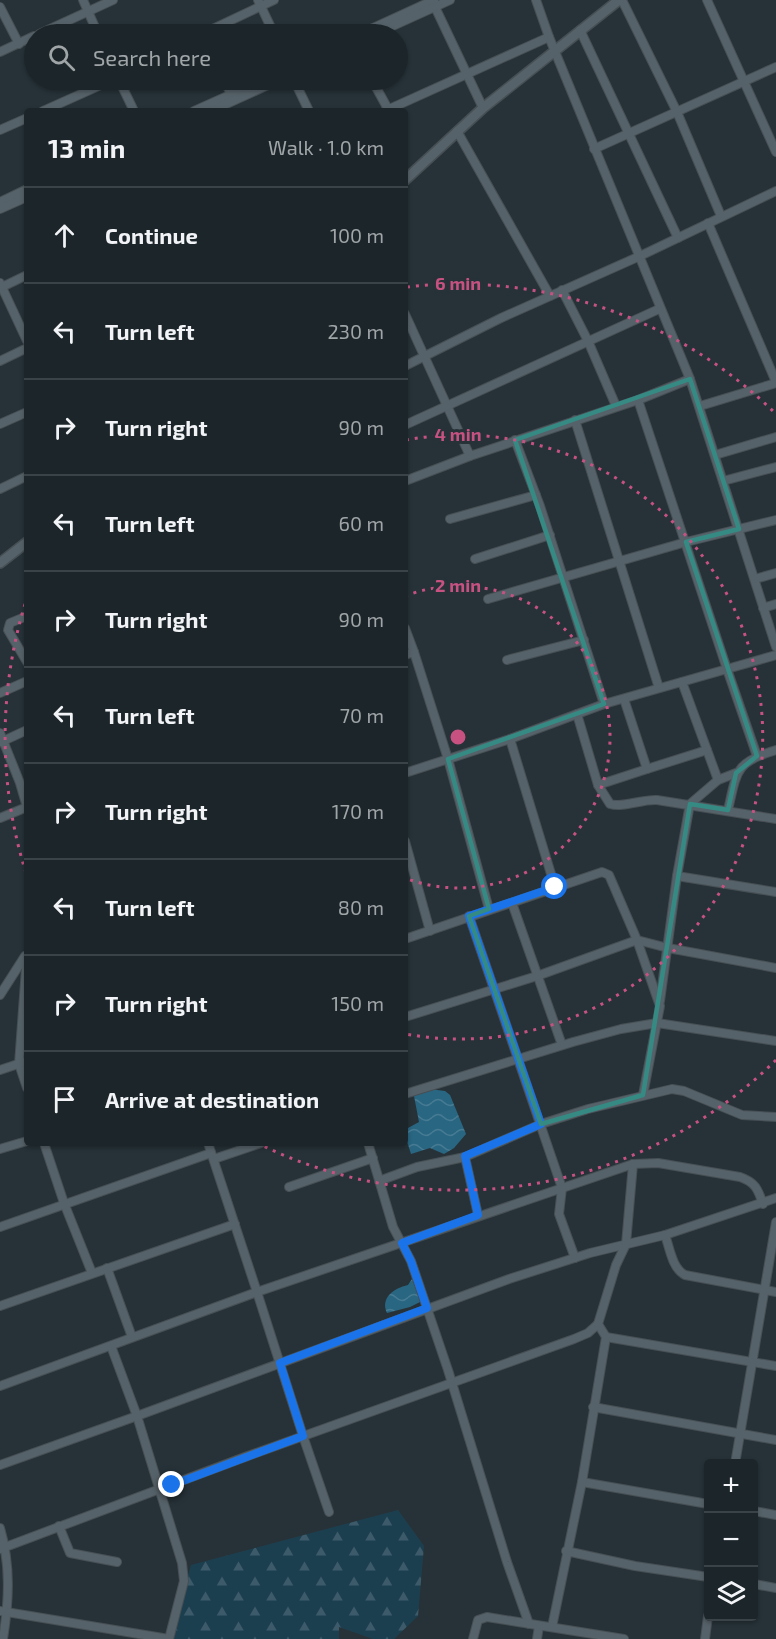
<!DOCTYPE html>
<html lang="en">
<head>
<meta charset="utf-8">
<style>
	body { margin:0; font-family:"Exo 2",sans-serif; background:#252e32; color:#f1f3f6 }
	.controls { position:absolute; right:18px; bottom:18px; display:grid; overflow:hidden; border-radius:6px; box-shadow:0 2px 4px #0004 }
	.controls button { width:54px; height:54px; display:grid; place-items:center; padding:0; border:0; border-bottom:2px solid #3a4347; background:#1c262a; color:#f1f3f6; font:30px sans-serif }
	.stop { position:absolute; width:18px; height:18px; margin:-14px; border:4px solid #1a73e8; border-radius:50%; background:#fff }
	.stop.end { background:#1a73e8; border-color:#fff; box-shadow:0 2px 6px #0008 }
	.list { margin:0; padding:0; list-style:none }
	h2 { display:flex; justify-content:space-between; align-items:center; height:78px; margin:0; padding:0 24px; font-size:26px }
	h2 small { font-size:20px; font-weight:400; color:#a0a5a8 }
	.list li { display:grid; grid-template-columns:39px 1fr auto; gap:18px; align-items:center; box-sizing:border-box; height:96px; padding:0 24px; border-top:2px solid #3a4347 }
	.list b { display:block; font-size:22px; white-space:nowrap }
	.list em { font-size:20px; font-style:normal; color:#a0a5a8 }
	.icon { flex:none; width:33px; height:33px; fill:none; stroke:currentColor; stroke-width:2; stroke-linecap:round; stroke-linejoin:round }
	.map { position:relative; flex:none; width:776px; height:1639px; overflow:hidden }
	.search { position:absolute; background:#1c262a; box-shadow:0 2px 4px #0004; left:24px; top:24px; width:384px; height:66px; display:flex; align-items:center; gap:15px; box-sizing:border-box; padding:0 21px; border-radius:33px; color:#a0a5a8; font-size:22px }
	.panel { position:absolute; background:#1c262a; box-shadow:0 2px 4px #0004; left:24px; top:108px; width:384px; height:1038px; border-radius:6px }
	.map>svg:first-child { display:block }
</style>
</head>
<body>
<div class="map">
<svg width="776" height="1639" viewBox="0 0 776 1639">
	<defs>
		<pattern id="forest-firs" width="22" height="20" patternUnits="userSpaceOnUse" patternTransform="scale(1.5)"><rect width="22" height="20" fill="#1c3f50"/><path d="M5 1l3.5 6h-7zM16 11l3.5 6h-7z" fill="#3c5a69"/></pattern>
		<pattern id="water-waves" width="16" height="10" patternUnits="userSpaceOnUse" patternTransform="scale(1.5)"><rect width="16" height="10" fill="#296682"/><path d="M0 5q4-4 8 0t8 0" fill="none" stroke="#477b93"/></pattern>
	</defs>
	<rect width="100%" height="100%" fill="#263238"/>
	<path fill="url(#forest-firs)" d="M398 1510 424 1546 418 1616 394 1639H373L339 1627V1639H170L191 1565Z"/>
	<g fill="url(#water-waves)">
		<path d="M429 1089 445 1091 450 1095 466 1134 454 1148 444 1154 430 1148 411 1154 405 1135 408 1128 419 1122 414 1096 415 1094Z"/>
		<path d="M412 1279H415L420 1296V1302L410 1307 387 1313C380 1298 394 1288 408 1285Z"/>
	</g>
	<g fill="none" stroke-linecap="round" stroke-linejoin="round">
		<g stroke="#464f54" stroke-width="10">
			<g id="minor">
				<path d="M83 0 98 34"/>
				<path d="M258 0 274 34"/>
				<path d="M622 0 677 112 721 216"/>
				<path d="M707 0 776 152"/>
				<path d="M0 7 19 44"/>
				<path d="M435 7 483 108"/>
				<path d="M580 30 678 238"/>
				<path d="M39 34 113 0"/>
				<path d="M202 34 274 0"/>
				<path d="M360 34 434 0"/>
				<path d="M375 34 450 0"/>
				<path d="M0 52 34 36"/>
				<path d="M119 80 134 111"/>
				<path d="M224 80 231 94"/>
				<path d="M294 80 309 111"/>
				<path d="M372 80 388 109"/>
				<path d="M43 111 112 80"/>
				<path d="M194 111 263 80"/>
				<path d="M211 111 279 80"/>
				<path d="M385 111 549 37"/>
				<path d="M0 130 27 118"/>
				<path d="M457 131 550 296"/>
				<path d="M594 149 776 67"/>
				<path d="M0 202 27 189"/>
				<path d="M0 209 27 197"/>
				<path d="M708 223 776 382"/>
				<path d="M0 283 27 341"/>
				<path d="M0 288 27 275"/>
				<path d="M562 290 588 341 616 406"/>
				<path d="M405 314 470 456 638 400 690 379 549 37 536 0"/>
				<path d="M0 361 27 348"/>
				<path d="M405 366 501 318 640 256 776 191"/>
				<path d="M690 379 776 647"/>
				<path d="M638 400 727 669 776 655"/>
				<path d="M700 406 776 383"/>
				<path d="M575 420 659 688"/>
				<path d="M0 424 27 412"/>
				<path d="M405 425 659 309"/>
				<path d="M515 440 540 506 604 704"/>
				<path d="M715 455 776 437"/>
				<path d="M405 481 470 456"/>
				<path d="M723 481 776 467"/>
				<path d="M0 489 27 476"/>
				<path d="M450 519 536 495"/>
				<path d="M475 559 550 535"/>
				<path d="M755 579 776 573"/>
				<path d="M488 599 686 542 776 520"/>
				<path d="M763 608 776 604"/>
				<path d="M27 616 10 623 8 630 27 662"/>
				<path d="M405 628 414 652 405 655"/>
				<path d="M414 652 448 759 489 909"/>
				<path d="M507 660 584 640"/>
				<path d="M682 682 718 780"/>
				<path d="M0 693 27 681"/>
				<path d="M577 714 598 785 610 804C623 808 642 799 657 800L776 819"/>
				<path d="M0 733 20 783 27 807"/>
				<path d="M510 739 555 887"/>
				<path d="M1 742 27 730"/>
				<path d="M647 769 707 750"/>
				<path d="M405 773 510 739 604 704 727 669 757 756"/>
				<path d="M598 785 647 769 624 699"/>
				<path d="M728 810C737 771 735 762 776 750"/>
				<path d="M0 818 27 807"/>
				<path d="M405 841 430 931"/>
				<path d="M677 876 776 892"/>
				<path d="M512 903 562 1045"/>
				<path d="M469 916 562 1188 559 1214 575 1258"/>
				<path d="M405 939 602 872 609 875 637 940 668 948 776 968"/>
				<path d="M27 955 19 1064 27 1088"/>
				<path d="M0 995 25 956"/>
				<path d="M660 1001 677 876 690 804 718 780 736 773"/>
				<path d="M405 1017 537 976 637 940 660 1006 643 1095"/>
				<path d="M0 1070 27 1061"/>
				<path d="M405 1094 573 1042 621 1029 657 1023 776 1041"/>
				<path d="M44 1143 64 1203 92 1273"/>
				<path d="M208 1143 257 1292 633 1164 658 1163 740 1177C755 1182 758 1189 763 1204"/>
				<path d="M368 1143 393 1227 411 1261 448 1370 507 1562 529 1624"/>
				<path d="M0 1149 27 1141"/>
				<path d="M214 1159 261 1143"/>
				<path d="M379 1181 417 1167 465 1157"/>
				<path d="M289 1187 373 1158"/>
				<path d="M478 1215 465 1157 541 1124 588 1109 672 1089 684 1091 742 1115 776 1117"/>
				<path d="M0 1227 211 1153"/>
				<path d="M665 1235C670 1249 672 1268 685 1275L776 1292"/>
				<path d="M107 1268 132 1337"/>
				<path d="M0 1306 235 1224"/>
				<path d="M606 1337 776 1366"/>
				<path d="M111 1346 137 1416 182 1563 184 1581 169 1639"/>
				<path d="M0 1386 257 1292 303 1436 329 1512"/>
				<path d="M593 1407 776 1440"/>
				<path d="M735 1464 776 1222"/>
				<path d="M0 1465 137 1416 509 1279 590 1253 665 1235 776 1198"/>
				<path d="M582 1482 708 1504"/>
				<path d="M754 1511 776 1515"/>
				<path d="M59 1526 70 1553 117 1562"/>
				<path d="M0 1528C11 1566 9 1601 3 1639"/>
				<path d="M0 1549 245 1457 574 1339 588 1333 598 1324"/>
				<path d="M566 1551 635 1566 708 1577"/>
				<path d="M754 1584 776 1588"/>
				<path d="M0 1611 169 1639"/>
				<path d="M552 1627 582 1482 606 1337 598 1324 616 1265 626 1244 633 1164"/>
				<path d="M473 1639 478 1620 487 1617 624 1639"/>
				<path d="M537 1639 539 1626"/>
				<path d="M705 1639 708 1616"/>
			</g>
		</g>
		<g stroke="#464f54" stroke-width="12">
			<g id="tertiary">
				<path d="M405 180 483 108 619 0"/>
				<path d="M0 563 27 542"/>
			</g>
		</g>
		<use href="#minor" stroke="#566269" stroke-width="8"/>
		<use href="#tertiary" stroke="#566269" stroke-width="9"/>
	</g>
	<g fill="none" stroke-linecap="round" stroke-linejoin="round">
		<path stroke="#1a73e8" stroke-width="8" d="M172 1485 303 1436 280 1363 427 1308 411 1261 402 1243 478 1215 465 1156 541 1124 469 916 555 887"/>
	</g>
	<path fill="none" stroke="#368a84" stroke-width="4.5" stroke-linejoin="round" d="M690 379 739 529 686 542 757 756 736 773 728 810 690 804 643 1095 541 1124 469 916 489 909 448 759 604 704 515 440Z"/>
	<g fill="none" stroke="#c75282" stroke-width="3" stroke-dasharray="3 6">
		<path d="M405 596A151 151 0 1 1 405 878"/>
		<path d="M406 440A302 302 0 1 1 406 1034"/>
		<path d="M776 1060A453 453 0 0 1 259 1144M26 873A453 453 0 0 1 26 601M407 287A453 453 0 0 1 776 414"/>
	</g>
	<circle cx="458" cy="737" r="9" fill="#c75282" stroke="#263238" stroke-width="3"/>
	<g font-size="18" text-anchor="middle" font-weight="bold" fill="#c75282" stroke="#263238" stroke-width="6" stroke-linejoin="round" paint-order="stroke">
		<text x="458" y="290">6 min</text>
		<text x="458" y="441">4 min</text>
		<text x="458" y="592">2 min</text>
	</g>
</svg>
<div class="controls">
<button>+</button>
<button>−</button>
<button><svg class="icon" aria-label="layers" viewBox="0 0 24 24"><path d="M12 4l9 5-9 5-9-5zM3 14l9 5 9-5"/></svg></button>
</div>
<div class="stop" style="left:555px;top:887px"></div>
<div class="stop end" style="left:172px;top:1485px"></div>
<div class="search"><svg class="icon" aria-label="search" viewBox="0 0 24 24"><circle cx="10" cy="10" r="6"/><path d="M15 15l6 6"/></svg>Search here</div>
<section class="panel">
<h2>13 min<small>Walk · 1.0 km</small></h2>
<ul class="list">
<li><svg class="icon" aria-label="ahead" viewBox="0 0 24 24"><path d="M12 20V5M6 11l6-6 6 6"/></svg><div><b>Continue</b></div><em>100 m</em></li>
<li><svg class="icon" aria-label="left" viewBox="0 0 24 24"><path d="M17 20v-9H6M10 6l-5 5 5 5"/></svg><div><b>Turn left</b></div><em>230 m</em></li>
<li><svg class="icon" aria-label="right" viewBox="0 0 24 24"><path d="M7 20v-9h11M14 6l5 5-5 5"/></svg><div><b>Turn right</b></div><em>90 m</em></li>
<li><svg class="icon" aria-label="left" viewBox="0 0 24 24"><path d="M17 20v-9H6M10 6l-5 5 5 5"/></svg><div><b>Turn left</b></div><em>60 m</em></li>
<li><svg class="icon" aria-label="right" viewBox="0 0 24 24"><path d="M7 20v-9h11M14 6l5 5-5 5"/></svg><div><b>Turn right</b></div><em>90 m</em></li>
<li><svg class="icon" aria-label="left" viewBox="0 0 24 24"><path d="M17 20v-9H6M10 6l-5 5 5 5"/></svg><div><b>Turn left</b></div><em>70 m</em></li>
<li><svg class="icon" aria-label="right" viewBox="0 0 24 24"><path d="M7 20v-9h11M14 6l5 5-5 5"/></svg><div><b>Turn right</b></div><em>170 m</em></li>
<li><svg class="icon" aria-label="left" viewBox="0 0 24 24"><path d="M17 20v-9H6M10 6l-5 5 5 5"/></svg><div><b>Turn left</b></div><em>80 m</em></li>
<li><svg class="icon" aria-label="right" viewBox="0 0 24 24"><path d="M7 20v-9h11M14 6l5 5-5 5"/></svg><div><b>Turn right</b></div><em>150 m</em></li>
<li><svg class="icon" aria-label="arrive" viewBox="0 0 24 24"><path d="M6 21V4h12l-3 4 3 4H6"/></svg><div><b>Arrive at destination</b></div></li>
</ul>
</section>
</div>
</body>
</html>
